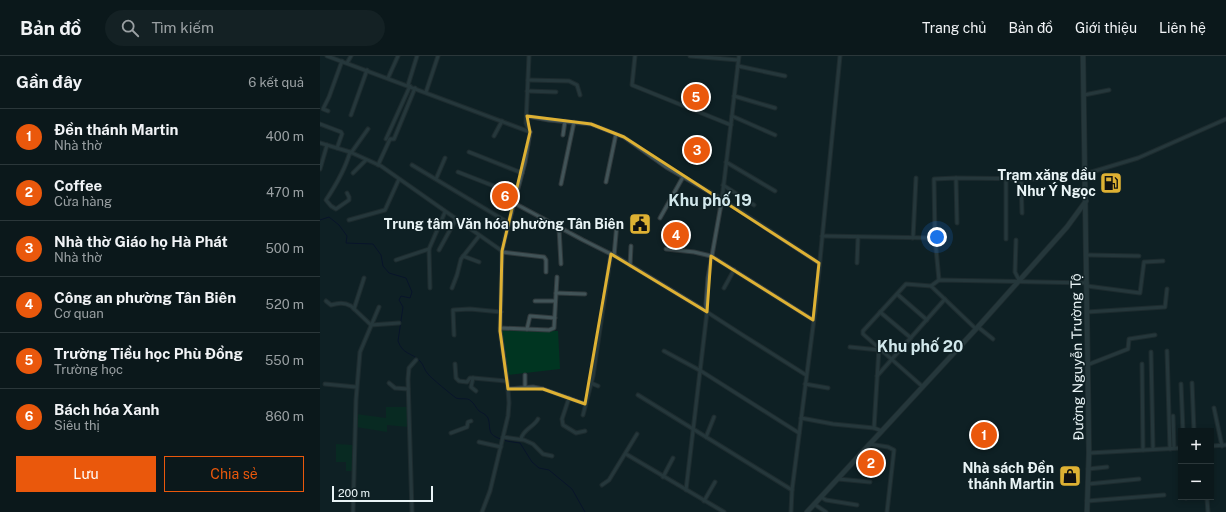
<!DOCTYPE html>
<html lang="vi">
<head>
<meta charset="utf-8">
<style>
	body { margin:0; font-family:"Public Sans",sans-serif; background:#142124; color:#f1f3f6 }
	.controls { position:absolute; right:12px; bottom:12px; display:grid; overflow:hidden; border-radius:0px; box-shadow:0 2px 6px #0003 }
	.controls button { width:36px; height:36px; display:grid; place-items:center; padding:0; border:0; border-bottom:1px solid #2b373a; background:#0b181b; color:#f1f3f6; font:20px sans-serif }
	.scale { position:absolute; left:12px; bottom:10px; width:101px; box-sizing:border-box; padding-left:4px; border:2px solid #e9f4f6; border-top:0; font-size:11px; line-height:14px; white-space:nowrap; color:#e9f4f6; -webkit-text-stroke:3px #0f2024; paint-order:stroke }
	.you { position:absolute; left:617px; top:181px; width:14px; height:14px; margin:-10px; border:3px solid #fff; border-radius:50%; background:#1a73e8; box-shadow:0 0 0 6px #1a73e833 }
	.badge { display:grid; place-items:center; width:26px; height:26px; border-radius:50%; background:#ea580c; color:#fff; font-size:13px; font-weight:700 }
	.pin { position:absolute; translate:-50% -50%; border:2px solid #fff; box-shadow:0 1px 4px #0006 }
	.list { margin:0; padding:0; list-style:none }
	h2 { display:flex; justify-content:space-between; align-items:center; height:52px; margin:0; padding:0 16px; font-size:17px }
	h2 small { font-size:13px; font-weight:400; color:#9aa0a3 }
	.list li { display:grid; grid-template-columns:26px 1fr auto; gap:12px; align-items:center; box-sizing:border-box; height:56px; padding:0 16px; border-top:1px solid #2b373a }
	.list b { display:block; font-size:15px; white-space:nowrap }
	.list p { margin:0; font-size:13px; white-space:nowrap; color:#9aa0a3 }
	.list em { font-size:13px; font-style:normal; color:#9aa0a3 }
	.actions { display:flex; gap:8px; padding:12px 16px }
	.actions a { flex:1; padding:9px 0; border:1px solid #ea580c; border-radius:0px; text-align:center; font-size:14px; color:#ea580c }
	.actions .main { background:#ea580c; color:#fff }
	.icon { flex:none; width:22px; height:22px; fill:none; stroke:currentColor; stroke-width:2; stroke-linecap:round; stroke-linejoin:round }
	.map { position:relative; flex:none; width:906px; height:456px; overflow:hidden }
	header { display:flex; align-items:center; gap:24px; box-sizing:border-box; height:56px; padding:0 20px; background:#0b181b; border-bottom:1px solid #2b373a }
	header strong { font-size:19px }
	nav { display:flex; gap:22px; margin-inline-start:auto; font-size:14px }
	.search { width:280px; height:36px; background:#142124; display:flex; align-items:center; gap:10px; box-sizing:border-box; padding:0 14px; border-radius:22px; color:#9aa0a3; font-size:15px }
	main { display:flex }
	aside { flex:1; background:#0b181b }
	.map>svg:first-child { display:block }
</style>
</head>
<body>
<header>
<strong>Bản đồ</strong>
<div class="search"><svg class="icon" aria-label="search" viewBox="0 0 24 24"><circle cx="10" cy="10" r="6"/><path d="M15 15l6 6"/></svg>Tìm kiếm</div>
<nav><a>Trang chủ</a><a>Bản đồ</a><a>Giới thiệu</a><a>Liên hệ</a></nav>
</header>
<main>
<aside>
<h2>Gần đây<small>6 kết quả</small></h2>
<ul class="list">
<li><span class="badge">1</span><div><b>Đền thánh Martin</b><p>Nhà thờ</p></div><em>400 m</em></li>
<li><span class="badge">2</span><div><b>Coffee</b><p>Cửa hàng</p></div><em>470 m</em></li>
<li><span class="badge">3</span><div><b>Nhà thờ Giáo họ Hà Phát</b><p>Nhà thờ</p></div><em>500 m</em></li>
<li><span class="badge">4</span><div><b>Công an phường Tân Biên</b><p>Cơ quan</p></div><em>520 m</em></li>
<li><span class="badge">5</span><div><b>Trường Tiểu học Phù Đổng</b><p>Trường học</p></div><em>550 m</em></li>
<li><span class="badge">6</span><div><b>Bách hóa Xanh</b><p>Siêu thị</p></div><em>860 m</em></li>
</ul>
<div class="actions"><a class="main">Lưu</a><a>Chia sẻ</a></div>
</aside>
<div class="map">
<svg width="906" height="456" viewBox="0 0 906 456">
	<rect width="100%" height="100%" fill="#0f2024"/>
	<g fill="#003521">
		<path d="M182 273 238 275 240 313 187 319Z"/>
		<path d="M66 351H88V371L67 369V376L36 371V358L66 362Z"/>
		<path d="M16 388 33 389V415H26V406H16Z"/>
	</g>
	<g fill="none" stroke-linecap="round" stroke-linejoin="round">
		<path stroke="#000532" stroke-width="1" d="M0 164 9 161 19 169 27 180 26 187 53 188 61 199 63 210 69 217 86 222 92 236 90 242 81 240 79 244 83 251 78 285C83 299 91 296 100 305 104 309 104 314 108 318 111 322 132 339 136 342 141 344 147 341 151 345 154 347 156 352 159 355 162 357 166 358 168 362 171 370 167 377 176 381 183 385 192 386 200 387L212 406 219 412 229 414 252 433 265 456"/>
		<g stroke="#2f393c" stroke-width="5">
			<g id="street">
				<path d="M7 0 210 76"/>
				<path d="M315 0 312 29 411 69"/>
				<path d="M370 0 418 4"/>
				<path d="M27 7 31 0"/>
				<path d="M418 10 465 20"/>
				<path d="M68 22 78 0"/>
				<path d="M208 24 249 25 257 29 260 39"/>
				<path d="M88 29 97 0"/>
				<path d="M207 35 236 36"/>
				<path d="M106 36 118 0"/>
				<path d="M764 39 789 34"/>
				<path d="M414 40 455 52"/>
				<path d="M8 55 3 53 9 41 22 5"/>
				<path d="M31 59 47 14"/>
				<path d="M207 60 229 64 271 68 304 81 346 111 402 143 499 207"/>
				<path d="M412 60 455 79"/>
				<path d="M0 68 21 76 22 78 17 92"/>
				<path d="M243 79 245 65"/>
				<path d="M174 80 182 65"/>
				<path d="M66 83 90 30"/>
				<path d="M0 87 30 96 61 110 182 195"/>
				<path d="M149 96 202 117"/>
				<path d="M31 97 48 73"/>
				<path d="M406 106 455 135"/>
				<path d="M58 109 70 83H74L95 32"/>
				<path d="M92 109 189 167"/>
				<path d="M0 113 7 89"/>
				<path d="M138 116 197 139"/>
				<path d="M33 117 46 104"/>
				<path d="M765 118 818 102 906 63"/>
				<path d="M636 122 637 167"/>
				<path d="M686 122V183"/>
				<path d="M701 122 702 157"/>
				<path d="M116 123 125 102"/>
				<path d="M286 126 296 78"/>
				<path d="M241 128 254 66"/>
				<path d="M403 129 434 149"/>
				<path d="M27 137 29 141V144L16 153 11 150 6 144C16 129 25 114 30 96"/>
				<path d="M194 147 263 184 295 200 387 256 421 278 486 319"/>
				<path d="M340 162 363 121"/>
				<path d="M29 164 65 154 79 123"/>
				<path d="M239 172 241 208"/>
				<path d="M502 180 615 182"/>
				<path d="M593 182 596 122"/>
				<path d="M696 184 695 216 699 224"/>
				<path d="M346 193 374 196 391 200 493 264"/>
				<path d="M119 194 136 163"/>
				<path d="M182 196 224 201 226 204V216"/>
				<path d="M767 199 819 200"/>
				<path d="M143 200 159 206"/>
				<path d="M294 200 297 167"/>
				<path d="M76 204 109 193"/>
				<path d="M537 207 538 181"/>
				<path d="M310 210 311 190"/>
				<path d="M619 224 615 182 614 123 636 122 717 123"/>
				<path d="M611 230 619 224 767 227"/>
				<path d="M767 230 820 237 824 206 843 205"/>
				<path d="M110 232 109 193 125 156"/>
				<path d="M132 232 137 219 141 203 159 180"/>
				<path d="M404 232 414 214"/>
				<path d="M236 237 265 238"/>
				<path d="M577 238 607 264"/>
				<path d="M6 245 11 249C18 247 24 246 31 250L51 269 79 267"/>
				<path d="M215 245H235"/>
				<path d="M34 253 44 222"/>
				<path d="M560 256 591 282"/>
				<path d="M767 256 845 251 847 233"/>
				<path d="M658 271 673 283"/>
				<path d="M180 272 229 274 234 272 237 221"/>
				<path d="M207 273 210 260 235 262"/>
				<path d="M134 279 133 254 150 253 181 256"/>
				<path d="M530 291 559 294"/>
				<path d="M344 295 381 315 479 377"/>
				<path d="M847 295 850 393"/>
				<path d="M831 296 833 393"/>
				<path d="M135 308 136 322 139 325 147 326 150 322H153L186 325"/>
				<path d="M822 308 823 394"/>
				<path d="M767 309 808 293 809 283 835 279"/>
				<path d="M205 319V332"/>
				<path d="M557 320 625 243"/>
				<path d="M153 322 151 331 156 335"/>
				<path d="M69 327 75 332 88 333"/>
				<path d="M271 327 278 330"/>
				<path d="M872 327 874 375"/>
				<path d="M5 328 36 331"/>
				<path d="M485 328 508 332"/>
				<path d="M861 328 863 375"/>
				<path d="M603 331 543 278V275L586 228 611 230 656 273"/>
				<path d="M188 333 213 331 223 333 265 348"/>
				<path d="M318 339 472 434"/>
				<path d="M249 342 242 363 243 369 256 377 265 375"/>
				<path d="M894 352 902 390"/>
				<path d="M263 359 273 320 291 198"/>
				<path d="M853 360 854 392"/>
				<path d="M481 362 513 368 554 372 562 375"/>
				<path d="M554 372 559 292"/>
				<path d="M131 377 147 371 148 366 151 365"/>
				<path d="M183 381 204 384 213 388 223 398 232 400"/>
				<path d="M386 381 394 361"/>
				<path d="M201 383C203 373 214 371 218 363"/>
				<path d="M159 386 181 391"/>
				<path d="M549 388 568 391 574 394 567 456"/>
				<path d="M891 390 906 389"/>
				<path d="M769 397 861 392"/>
				<path d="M306 398 404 456"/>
				<path d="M768 413 787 411"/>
				<path d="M343 421 353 402"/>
				<path d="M518 423 550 426"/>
				<path d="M768 428 819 423"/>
				<path d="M282 429 289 424 317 378"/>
				<path d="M366 434 387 256 386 248 388 222 402 143 419 0"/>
				<path d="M501 441 506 444 537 449"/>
				<path d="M865 441 866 442"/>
				<path d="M887 443 888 456"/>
				<path d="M384 445 395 426"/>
				<path d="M767 445 844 439"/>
				<path d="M494 448 506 456"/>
				<path d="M33 456 36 344 40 296 59 251"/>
				<path d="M92 456 88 323 89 312 96 304"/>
				<path d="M162 456 170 435 188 360 189 347 188 333 180 275 182 195 185 181 205 106 210 76 206 67 209 0"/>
				<path d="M471 456 472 434 495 255 520 0"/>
			</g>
		</g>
		<g stroke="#2f393c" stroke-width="6">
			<g id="secondary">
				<path d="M763 0 769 397 767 456"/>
				<path d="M487 456 656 273 747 171 766 145"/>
			</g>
		</g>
		<use href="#street" stroke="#415357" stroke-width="3"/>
		<use href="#secondary" stroke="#415357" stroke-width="4.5"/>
	</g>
	<path d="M0 0H906V456H0ZM207 60 271 68 304 81 499 207 493 264 391 200 387 256 291 198 265 348 223 333H188L180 275 182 195 210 76Z" fill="#0f2024" fill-opacity=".55" fill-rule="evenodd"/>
	<path fill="none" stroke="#deb133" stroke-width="3" stroke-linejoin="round" d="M207 60 271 68 304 81 499 207 493 264 391 200 387 256 291 198 265 348 223 333H188L180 275 182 195 210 76Z"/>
	<defs>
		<g id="fuel-square" transform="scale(1.15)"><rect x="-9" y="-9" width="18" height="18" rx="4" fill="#deb133" stroke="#0f2024"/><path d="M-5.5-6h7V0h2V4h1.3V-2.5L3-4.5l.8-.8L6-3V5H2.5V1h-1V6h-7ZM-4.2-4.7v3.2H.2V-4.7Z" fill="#111"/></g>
		<g id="civic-square" transform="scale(1.15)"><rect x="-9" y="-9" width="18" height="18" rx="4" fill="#deb133" stroke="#0f2024"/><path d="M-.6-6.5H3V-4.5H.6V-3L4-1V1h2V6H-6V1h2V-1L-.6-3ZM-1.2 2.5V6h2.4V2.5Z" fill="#111"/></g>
		<g id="shop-square" transform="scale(1.15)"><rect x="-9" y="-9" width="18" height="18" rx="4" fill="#deb133" stroke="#0f2024"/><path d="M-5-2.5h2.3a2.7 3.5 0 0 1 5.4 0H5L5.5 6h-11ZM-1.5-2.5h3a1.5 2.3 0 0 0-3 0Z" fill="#111"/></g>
	</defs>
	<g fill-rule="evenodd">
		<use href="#fuel-square" x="791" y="127"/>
		<use href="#civic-square" x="320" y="168"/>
		<use href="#shop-square" x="750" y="420"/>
	</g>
	<g text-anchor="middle" stroke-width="3" stroke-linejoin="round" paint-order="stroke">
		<g font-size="14" font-weight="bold" fill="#e9f4f6" stroke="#0f2024" text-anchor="end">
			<text x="776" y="124">Trạm xăng dầu<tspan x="776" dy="16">Như Ý Ngọc</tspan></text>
			<text x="304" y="173">Trung tâm Văn hóa phường Tân Biên</text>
			<text x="734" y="417">Nhà sách Đền<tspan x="734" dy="16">thánh Martin</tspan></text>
		</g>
		<g font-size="14" fill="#e9f4f6" stroke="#0f2024">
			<text transform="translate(757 301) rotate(-91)" y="5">Đường Nguyễn Trường Tộ</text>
		</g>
		<g font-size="16" font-weight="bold" fill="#d1e7eb" stroke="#0f2024">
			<text x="390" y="150">Khu phố 19</text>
			<text x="600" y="296">Khu phố 20</text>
		</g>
	</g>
</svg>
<div class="controls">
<button>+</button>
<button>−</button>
</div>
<div class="scale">200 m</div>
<div class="you"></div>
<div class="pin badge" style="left:664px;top:379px">1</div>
<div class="pin badge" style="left:551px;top:407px">2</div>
<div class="pin badge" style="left:377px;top:94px">3</div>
<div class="pin badge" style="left:356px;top:179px">4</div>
<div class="pin badge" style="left:376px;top:41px">5</div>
<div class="pin badge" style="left:185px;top:140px">6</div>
</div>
</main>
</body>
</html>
